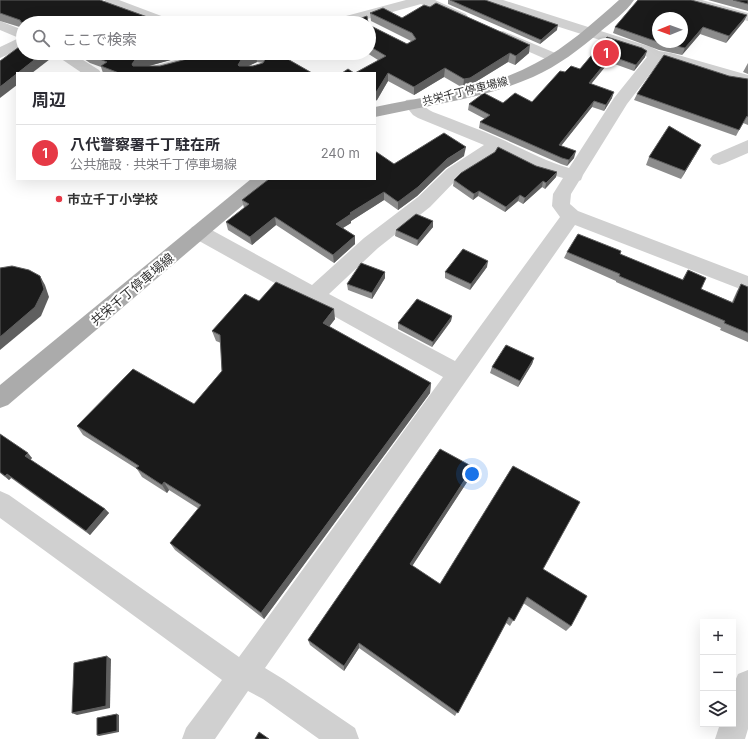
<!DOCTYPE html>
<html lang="ja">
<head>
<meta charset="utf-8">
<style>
	body { margin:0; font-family:Inter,"Noto Sans JP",sans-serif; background:#f2f2f3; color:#2b2b33 }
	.controls { position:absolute; right:12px; bottom:12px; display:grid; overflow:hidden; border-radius:0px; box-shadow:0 4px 16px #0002 }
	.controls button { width:36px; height:36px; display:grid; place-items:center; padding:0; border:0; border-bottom:1px solid #e1e1e2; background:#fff; color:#2b2b33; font:20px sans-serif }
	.compass { position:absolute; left:652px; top:12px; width:36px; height:36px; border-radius:50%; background:#fff; box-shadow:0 4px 16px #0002; rotate:269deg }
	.you { position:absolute; left:472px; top:474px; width:14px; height:14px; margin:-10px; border:3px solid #fff; border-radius:50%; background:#1a73e8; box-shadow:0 0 0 6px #1a73e833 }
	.badge { display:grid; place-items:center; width:26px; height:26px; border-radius:50%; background:#e63946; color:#fff; font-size:13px; font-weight:700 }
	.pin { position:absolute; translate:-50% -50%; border:2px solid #fff; box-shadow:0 1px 4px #0006 }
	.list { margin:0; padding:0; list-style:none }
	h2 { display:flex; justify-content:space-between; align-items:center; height:52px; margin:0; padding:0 16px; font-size:17px }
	h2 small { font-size:13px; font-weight:400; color:#7c7c81 }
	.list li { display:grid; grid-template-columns:26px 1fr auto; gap:12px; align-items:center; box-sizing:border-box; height:56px; padding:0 16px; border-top:1px solid #e1e1e2 }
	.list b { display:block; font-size:15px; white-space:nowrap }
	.list p { margin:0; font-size:13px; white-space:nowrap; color:#7c7c81 }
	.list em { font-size:13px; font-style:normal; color:#7c7c81 }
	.icon { flex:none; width:22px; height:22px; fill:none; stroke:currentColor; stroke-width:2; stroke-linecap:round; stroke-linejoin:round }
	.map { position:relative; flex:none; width:748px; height:739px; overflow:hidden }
	.search { position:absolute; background:#fff; box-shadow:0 4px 16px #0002; left:16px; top:16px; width:360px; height:44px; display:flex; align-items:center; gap:10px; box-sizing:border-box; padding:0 14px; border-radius:22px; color:#7c7c81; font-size:15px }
	.panel { position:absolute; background:#fff; box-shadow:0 4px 16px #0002; left:16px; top:72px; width:360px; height:108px; border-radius:0px }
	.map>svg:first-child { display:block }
</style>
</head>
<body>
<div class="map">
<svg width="748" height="739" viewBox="0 0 748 739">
	<rect width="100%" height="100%" fill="#fff"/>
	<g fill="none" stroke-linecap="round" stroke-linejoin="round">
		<g fill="#d0d0d0" fill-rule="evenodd">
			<path d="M105 0H119L172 20 174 23H154L106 5 104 2Z"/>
			<path d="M406 0H435L466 14 468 17 466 20 461 21 456 20 421 4 353 23H329L331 20Z"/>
			<path d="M482 0H503L651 47 659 51 671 53 748 75V85L661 60 627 104 583 175 581 180 579 181 571 194 570 204 578 211 748 276V292L575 225 265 668 283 679 355 728 359 739H319L263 699 248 691 215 739H182L186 728 222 680 0 518V491L9 495 239 657 443 377 192 237 189 232 192 227 199 225 206 227 312 285 364 238 418 197 447 169 484 145 418 118 413 115 404 104 406 100C419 97 422 107 433 112 456 121 479 129 501 139 525 150 545 161 569 168L614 98 647 57 641 53 484 3ZM497 151 535 170 563 178 553 194 552 206 560 217 455 361 329 294 378 248 430 207 459 177 493 156Z"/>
			<path d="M679 0H702L748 13V21L681 3Z"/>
			<path d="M0 21 23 30V48L0 58V47L19 38 0 30Z"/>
			<path d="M503 31 560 55 563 58 560 61 555 63 550 61 498 38 496 35 498 32Z"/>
			<path d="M54 53H72L99 70 101 73H82L57 56Z"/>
			<path d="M202 53H228L225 56 162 73H136L138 70Z"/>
			<path d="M748 140V153L725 163 719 165 713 163 710 159 713 155Z"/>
			<path d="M748 670V729L745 739H715L720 724H733V686L738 674Z"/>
		</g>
		<g fill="#ababab" fill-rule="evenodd">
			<path d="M619 0H634C626 12 612 22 601 31 580 49 558 66 533 77 483 99 428 105 375 117V107C430 95 487 90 536 63 567 47 593 23 619 0Z"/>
			<path d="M251 179H272L269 183 8 405 0 408V385Z"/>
		</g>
	</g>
	<g fill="#8c8c8c" fill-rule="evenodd">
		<path d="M0 0 153 19 170 23H23V28L0 21Z"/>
		<path d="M448 0H485L557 30 540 44 448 4Z"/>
		<path d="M638 0H691L747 15 744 21 726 43 700 34 682 55 659 50 613 33 615 27ZM658 18H682V42H658Z"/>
		<path d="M708 0H748V11Z"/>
		<path d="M370 13 402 18 529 53 515 65 508 62 469 86 463 88 444 77 414 95 388 81 377 100 375 101V73L378 60 367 53H369V25L407 44 411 41 371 21Z"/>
		<path d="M607 37 645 57 634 71 609 62 591 84 612 98 604 111 592 107 561 146 574 158 567 166 561 164 479 128 480 122 485 119 468 110 469 104 532 102 565 72 580 69Z"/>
		<path d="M75 53H188L189 55 148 66H160L213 56 224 53H277L312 73H103L101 67 90 63ZM257 62 263 63 253 66H248Z"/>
		<path d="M748 63V74L743 72Z"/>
		<path d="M729 76 748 79V125L743 123 736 136 634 100 637 94Z"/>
		<path d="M697 152 681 179 646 165 649 157Z"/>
		<path d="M464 156 446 168 417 196 398 210 384 200 351 221V223L343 228 355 236V244L334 263 276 225 252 245 228 230 226 222 244 208 242 200 394 164Z"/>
		<path d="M536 166 557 172 556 177 545 189 542 187 523 204 518 201 505 212 478 196 473 200 453 186 454 180Z"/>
		<path d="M433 221V227L417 246 395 236 396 230Z"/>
		<path d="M567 252 620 254 682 280 688 270 701 289 732 302 737 291 741 284 748 287V342L720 330 721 328 616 282V281L564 258Z"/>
		<path d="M487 267 470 290 445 278V272Z"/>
		<path d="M385 272V278L372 299 348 290 347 284Z"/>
		<path d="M259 301 335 319 329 327 431 383 430 393 264 619 175 550 170 543 199 509 169 490 167 493 142 477 137 469 83 435 77 426 194 404 222 371 221 343 216 341 212 331Z"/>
		<path d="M452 316 451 321 432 347 398 329V323Z"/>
		<path d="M534 358 532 364 518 387 490 373 492 367Z"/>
		<path d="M0 434 32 458 30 460 105 509 109 513 90 535 11 478 9 480 0 473Z"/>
		<path d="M471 476 412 566 440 584 543 569 571 626 566 631 523 603 510 626 506 623 455 716 359 648 344 671 310 645 308 640Z"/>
	</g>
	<g fill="#5f5f5f">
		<path d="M747 15 744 21 726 43 729 36Z"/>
		<path d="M558 25 557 30 540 44 541 40Z"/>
		<path d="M703 27 700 34 682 55 685 48Z"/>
		<path d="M530 45 529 53 515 65 516 56Z"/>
		<path d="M647 51 645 57 634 71 636 65Z"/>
		<path d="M43 53H53L54 56 32 73H17Z"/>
		<path d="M162 53H188L189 55 138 69 135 72 132 64 135 60Z"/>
		<path d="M256 53 257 62 242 69 238 65 241 60Z"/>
		<path d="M510 53 508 62 469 86 463 88 464 79Z"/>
		<path d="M611 56 609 62 587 89 589 83Z"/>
		<path d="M445 68 444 77 414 95V87Z"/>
		<path d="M17 73V85L0 98V87Z"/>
		<path d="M388 73V81L377 100 375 101V92Z"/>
		<path d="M614 92 612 98 604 111 606 105Z"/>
		<path d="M594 101 592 107 557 151 559 145Z"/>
		<path d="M701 145 697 152 681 179 685 171Z"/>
		<path d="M466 147 464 156 446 168 417 196 398 210V202L447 159Z"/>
		<path d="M576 151 574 158 567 166 569 160Z"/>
		<path d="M557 172 556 177 545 189 546 183Z"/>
		<path d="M543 181 542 187 523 204 525 198Z"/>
		<path d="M479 191 478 196 473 200 474 194Z"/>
		<path d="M384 192V200L351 221V223L336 232V224L350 213Z"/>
		<path d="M520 195 518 201 505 212 506 207Z"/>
		<path d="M275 217 276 225 252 245 250 237Z"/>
		<path d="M433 221V227L417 246 418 240Z"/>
		<path d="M355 236V244L334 263 333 255Z"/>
		<path d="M488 261 487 267 470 290 471 284Z"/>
		<path d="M385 272V278L372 299V293Z"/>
		<path d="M40 276 45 285 49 297 41 316 0 350V337Z"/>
		<path d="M334 309 335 319 324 333 323 323Z"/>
		<path d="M452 316 451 321 432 347 433 342Z"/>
		<path d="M534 358 532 364 518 387 520 381Z"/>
		<path d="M431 383 430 393 264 619 261 613Z"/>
		<path d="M28 453 32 458 29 461 25 456Z"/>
		<path d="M473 467 471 476 409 571 410 564Z"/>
		<path d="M7 474 11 478 9 480 5 476Z"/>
		<path d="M164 482 169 490 167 493 162 485Z"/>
		<path d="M105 509 109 513 90 535 86 531Z"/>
		<path d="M359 643V648L344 671V666Z"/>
		<path d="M107 656 111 659 110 708 77 715 72 713Z"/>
		<path d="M117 714 119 715V732L99 736 97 735Z"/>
	</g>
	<g fill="#1a1a1a" stroke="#5f5f5f" fill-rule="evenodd">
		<path d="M0 0H100L153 19 155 18 170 23H23L21 22 20 20 0 13Z"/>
		<path d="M450 0H485L558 25 541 40Z"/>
		<path d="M638 0H691L747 15 729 36 703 27 685 48 659 42H682V18H658V42L615 27Z"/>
		<path d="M733 0H748V4Z"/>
		<path d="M436 3 530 45 516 56 510 53 470 78 464 79 445 68 414 87 388 73 377 91 375 92V73H355L386 56 369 46V25L407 44 416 39 412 33 370 13 383 8 402 18 424 5 430 7Z"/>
		<path d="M367 16 368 23H344L353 18 356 20Z"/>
		<path d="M607 37 642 48 647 51 636 65 611 56 589 83 614 92 606 105 594 101 559 145 576 151 569 160 562 158 480 122 490 115 469 104 484 93 503 103 515 93 532 102 560 71 565 72 571 66 580 69Z"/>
		<path d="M23 44V53H43L0 87V61Z"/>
		<path d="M85 53H162L135 60 132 64 133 66H160L206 54 213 56 224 53H277L312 73H119L101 66 107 62ZM256 53 262 55 266 58 263 63 253 66H239L238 65 241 60Z"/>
		<path d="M664 55 729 76 748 79V117L747 116 739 130 637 94Z"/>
		<path d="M348 69 354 73H342Z"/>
		<path d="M669 126 701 145 685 171 649 157Z"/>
		<path d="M444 133 466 147 447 159 418 187 398 202 384 192 350 213 351 214 336 224 355 236 333 255 275 217 250 237 226 222 249 204 242 200 269 179H375V151L394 164Z"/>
		<path d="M498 147 536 166 557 172 546 183 543 181 525 198 520 195 506 207 479 191 474 194 454 180 461 173 495 152Z"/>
		<path d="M416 214 433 221 418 240 396 230Z"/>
		<path d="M578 234 621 251 620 254 683 280 688 270 706 278 701 289 733 303 741 284 748 287V333L724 323 725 321 619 276 620 274 567 252Z"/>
		<path d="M463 249 488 261 471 284 445 272Z"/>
		<path d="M361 263 385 272 372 293 347 284Z"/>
		<path d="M12 266 29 270 40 276 44 289 35 307 0 337V268Z"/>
		<path d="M276 282 334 309 323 323 431 383 261 613 170 543 201 505 164 482 162 485 136 468 139 466 77 426 133 369 194 404 222 371 220 335 212 331 245 294 259 301Z"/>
		<path d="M417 299 452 316 433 342 398 323Z"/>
		<path d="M506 345 534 358 520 381 492 367Z"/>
		<path d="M0 434 28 453 25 456 105 509 86 531 7 474 5 476 0 472Z"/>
		<path d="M440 449 473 467 410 564 440 584 513 466 580 502 543 569 587 596 571 626 527 597 514 621 509 617 458 713 359 643 344 666 308 640Z"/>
		<path d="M107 656 106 706 72 713 74 663Z"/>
		<path d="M117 714V731L97 735V718Z"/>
		<path d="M259 732 269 739H255Z"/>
	</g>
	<circle fill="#e63946" stroke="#fff" stroke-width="1.5" cx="59" cy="199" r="4"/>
	<g text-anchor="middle" stroke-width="4" stroke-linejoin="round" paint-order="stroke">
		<g font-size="11" fill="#333" stroke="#fff">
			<text transform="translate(465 91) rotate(-14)" y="4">共栄千丁停車場線</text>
		</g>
		<g font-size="13" font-weight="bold" fill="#333" stroke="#fff" text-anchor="start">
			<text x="67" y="204">市立千丁小学校</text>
		</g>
		<g font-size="13" fill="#333" stroke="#fff">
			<text transform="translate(132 289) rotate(-40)" y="5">共栄千丁停車場線</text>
		</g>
	</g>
</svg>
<div class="controls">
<button>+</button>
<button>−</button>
<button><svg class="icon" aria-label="layers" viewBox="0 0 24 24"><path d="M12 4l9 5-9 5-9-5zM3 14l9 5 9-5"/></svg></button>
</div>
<svg class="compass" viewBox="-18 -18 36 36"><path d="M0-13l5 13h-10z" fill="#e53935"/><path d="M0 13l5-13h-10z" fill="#7c7c81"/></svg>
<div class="you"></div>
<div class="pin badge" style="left:606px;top:53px">1</div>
<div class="search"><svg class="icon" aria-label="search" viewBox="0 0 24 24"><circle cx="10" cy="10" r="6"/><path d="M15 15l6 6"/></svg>ここで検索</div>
<section class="panel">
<h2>周辺<small></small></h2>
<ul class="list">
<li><span class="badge">1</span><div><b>八代警察署千丁駐在所</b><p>公共施設 · 共栄千丁停車場線</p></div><em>240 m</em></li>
</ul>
</section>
</div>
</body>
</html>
